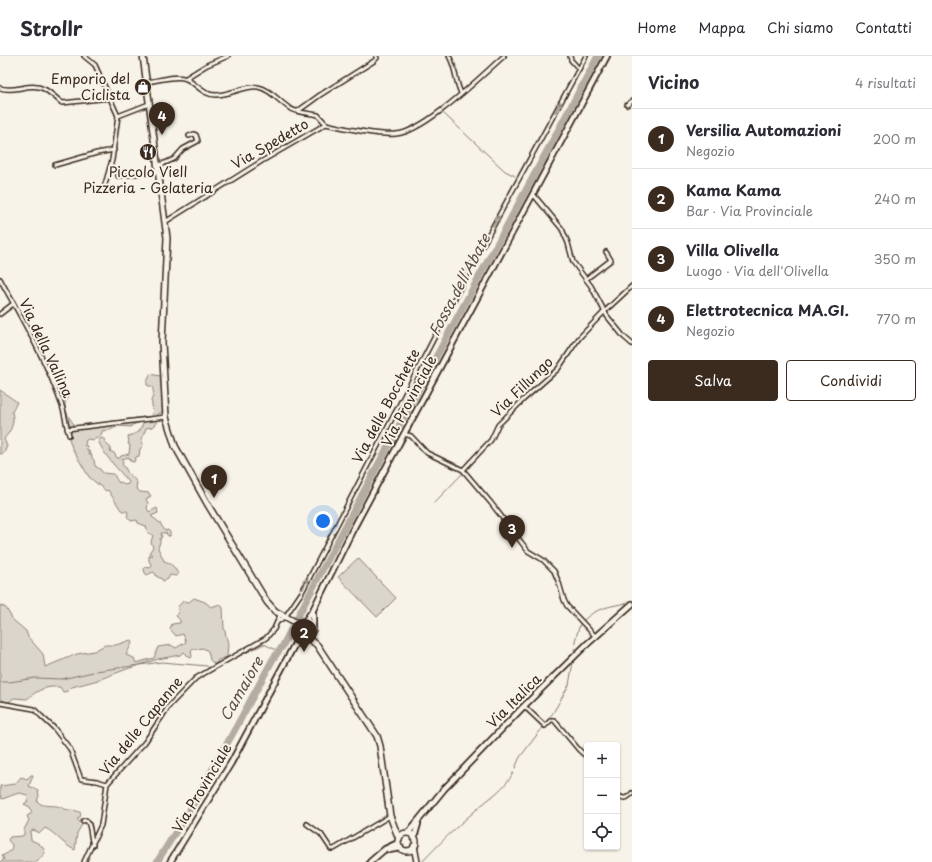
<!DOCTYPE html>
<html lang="it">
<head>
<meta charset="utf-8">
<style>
	body { margin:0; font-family:"Playpen Sans",sans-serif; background:#f2f2f3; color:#2b2b33 }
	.controls { position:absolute; right:12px; bottom:12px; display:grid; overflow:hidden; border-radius:4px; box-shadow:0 1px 3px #0004 }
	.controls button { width:36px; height:36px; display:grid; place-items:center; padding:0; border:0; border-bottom:1px solid #e1e1e2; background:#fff; color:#2b2b33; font:20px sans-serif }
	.you { position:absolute; left:323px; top:465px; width:14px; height:14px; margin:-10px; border:3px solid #fff; border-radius:50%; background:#1a73e8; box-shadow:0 0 0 6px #1a73e833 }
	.badge { display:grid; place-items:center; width:26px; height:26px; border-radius:50%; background:#3b2a1e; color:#fff; font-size:13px; font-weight:700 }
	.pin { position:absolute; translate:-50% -33px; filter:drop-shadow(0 1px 2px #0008) }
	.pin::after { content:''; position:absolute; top:21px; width:14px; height:12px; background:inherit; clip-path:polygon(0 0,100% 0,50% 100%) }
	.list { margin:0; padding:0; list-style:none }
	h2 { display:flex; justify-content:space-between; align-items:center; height:52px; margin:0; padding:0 16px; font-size:17px }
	h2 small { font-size:13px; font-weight:400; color:#7c7c81 }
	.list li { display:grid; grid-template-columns:26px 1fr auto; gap:12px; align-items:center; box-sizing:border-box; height:60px; padding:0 16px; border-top:1px solid #e1e1e2 }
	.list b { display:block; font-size:15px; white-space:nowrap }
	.list p { margin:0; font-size:13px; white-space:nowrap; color:#7c7c81 }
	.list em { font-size:13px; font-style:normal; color:#7c7c81 }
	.actions { display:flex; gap:8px; padding:12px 16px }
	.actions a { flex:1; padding:9px 0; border:1px solid #3b2a1e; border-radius:4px; text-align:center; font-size:14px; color:#3b2a1e }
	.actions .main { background:#3b2a1e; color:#fff }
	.icon { flex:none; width:22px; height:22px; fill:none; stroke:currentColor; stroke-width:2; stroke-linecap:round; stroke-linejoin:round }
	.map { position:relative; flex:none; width:632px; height:806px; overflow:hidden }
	header { display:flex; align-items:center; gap:24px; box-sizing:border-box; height:56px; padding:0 20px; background:#fff; border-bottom:1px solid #e1e1e2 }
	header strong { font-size:19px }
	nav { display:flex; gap:22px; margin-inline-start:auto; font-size:14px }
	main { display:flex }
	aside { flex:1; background:#fff }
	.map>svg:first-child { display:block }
</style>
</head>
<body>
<header>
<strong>Strollr</strong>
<nav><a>Home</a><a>Mappa</a><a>Chi siamo</a><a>Contatti</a></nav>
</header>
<main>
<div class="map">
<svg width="632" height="806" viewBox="0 0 632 806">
	<rect width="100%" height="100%" fill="#f7f3e8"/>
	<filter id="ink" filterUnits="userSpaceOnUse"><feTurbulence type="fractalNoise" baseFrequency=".025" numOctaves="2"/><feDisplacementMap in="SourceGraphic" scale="8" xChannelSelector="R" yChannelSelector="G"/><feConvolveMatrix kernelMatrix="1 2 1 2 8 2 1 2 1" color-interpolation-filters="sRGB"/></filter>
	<g filter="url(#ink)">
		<g fill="#dbd6cb" stroke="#8b8074" fill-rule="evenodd">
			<path d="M49 308 55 323 66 336 68 343 65 346C64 356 71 363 75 371L151 360C154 355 152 349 151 344 154 340 154 335 152 331L147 329V325L149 322 150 318 160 320 162 322 160 325C161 329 161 333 163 337L161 342 164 348 162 350 163 354 161 357 157 358 159 364 152 371 146 372 142 383 143 390 140 393 139 400 136 401 134 406 130 405 129 401 122 403 123 406 122 408C126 411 126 416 130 419 133 422 135 423 137 427L136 432 140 436 149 437 151 440 146 443 148 447 147 452 149 456 157 452 158 457 151 460 160 467 165 475 168 474 170 476V480H168L166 477H161L162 481 160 483V486L158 492 164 505C170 506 177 513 178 519L176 520 170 519 168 523 163 525 162 523 156 520V518L153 516 147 519 145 517 144 513 145 511 150 512 152 510 149 505V500L153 499 149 497 153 491 151 486 153 479 148 477 146 470 138 467 137 464 131 465 127 460 128 458 127 455H123L121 454 108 434 106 435 89 421 72 392 67 376 61 348 45 312ZM144 365 139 376 129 380 128 382 129 385 128 388 130 389 129 398 121 400 120 402H117L114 397 110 395 111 392 105 387V384L102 382 98 384C104 400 118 413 129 426L128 428 125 429 121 426 119 427C111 416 119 419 103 417L100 413 95 410 94 404 92 402V399L88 397 90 396 87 394V390L84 389 86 387 85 385 88 383 93 384 101 380 102 375 110 374 119 370 131 371 132 369Z"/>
			<path d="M0 334 17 346 12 356C15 368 11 374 4 383L7 390 4 397 0 398Z"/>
			<path d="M358 502 396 542 377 561 338 521Z"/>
			<path d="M194 542 205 546 211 551 220 548 223 552 224 572 228 587 227 601 218 604 217 607 214 608 210 604 208 595 203 592 191 594 192 601 190 602 184 596 180 599 158 603 127 613 98 624 72 631 68 635 63 636 60 631C45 630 38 634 27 643L14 642 9 646 3 645 0 642V549L6 552 13 564 26 575 28 581 43 598 45 611 77 598 94 595 105 589H116L131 584 132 587 126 599 134 602 136 607 154 602 158 591 171 589 176 592 186 586 183 578 176 580 170 573 172 568 180 567V564L176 560 179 554 177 552 183 545 189 546Z"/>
			<path d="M31 719H33L29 730 38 734 39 740 37 745C42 751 49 749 56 750 59 750 62 752 65 753 70 755 75 753 81 757L80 761 77 763 82 769 77 777 75 794C63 789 56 777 45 772L40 777 33 774 30 776 31 784C38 787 43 789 45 797L37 806H0L4 803 2 800C7 797 12 796 12 789L8 784 10 781 22 780 24 779V774L29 764 27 760 32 757 30 751 24 748 28 745 27 739 20 737C14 738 9 741 2 743L0 739V730L15 728 21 721 27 723Z"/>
		</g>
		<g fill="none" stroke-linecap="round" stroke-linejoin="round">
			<g stroke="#84786c" stroke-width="1">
				<path d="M443 57 505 115 515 120"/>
				<path d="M617 247 632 233"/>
				<path d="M607 257 613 250"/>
				<path d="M574 292 583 281 604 259"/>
				<path d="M560 313 571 297"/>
				<path d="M508 361 554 320"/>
				<path d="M465 414 491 387"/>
				<path d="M434 447 463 417"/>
				<path d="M583 565C595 552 611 550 627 547"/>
				<path d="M574 597 575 585 580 568"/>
				<path d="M221 609 264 588 278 595"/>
				<path d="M96 615 162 606 207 610 209 612"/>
				<path d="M0 626H10L35 622 62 623 93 616"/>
				<path d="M545 667 553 657 569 629 573 606"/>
				<path d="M515 712 520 701 543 671"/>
				<path d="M422 806C439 788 457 770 476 754 489 742 505 733 513 717"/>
			</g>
			<path stroke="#b4aca0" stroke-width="7" d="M157 806 193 748 233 677 273 603 282 591C385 392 493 197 598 0"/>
			<g stroke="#3b2a1e" stroke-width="6">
				<g id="minor">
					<path d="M84 0 95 9 118 60 112 104 104 132"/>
					<path d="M449 0C456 12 455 25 461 37"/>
					<path d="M570 0 571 4 579 13"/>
					<path d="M186 22 207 9 228 0"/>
					<path d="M147 26C157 25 177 18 186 23 197 28 203 39 216 39 229 39 247 29 258 31 271 33 280 47 291 53 298 57 310 57 318 59L326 68"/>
					<path d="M0 32C15 37 30 26 44 33 50 36 56 42 62 47L110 42"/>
					<path d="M627 49 632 45"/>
					<path d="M298 55 320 39 374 5 377 2 376 0"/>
					<path d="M118 60 149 48"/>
					<path d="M326 68C345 72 377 80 396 78 425 76 481 20 504 0"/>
					<path d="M55 109 97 97 114 94"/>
					<path d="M158 109 165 107 174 103 183 93 198 85 196 79 194 78 189 80"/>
					<path d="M118 120 158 115"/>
					<path d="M533 138 562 173 568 187 573 206 591 230 607 260 624 281 632 288"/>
					<path d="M165 166 262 105 326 68"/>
					<path d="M0 223C22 263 46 304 61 347 65 357 66 369 69 379"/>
					<path d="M586 223 611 204 606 196"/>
					<path d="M0 258 13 248"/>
					<path d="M67 373 166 361"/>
					<path d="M404 378 411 380 427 397 463 414 491 447 528 495 543 504 554 515 559 527 564 544 567 550 596 581"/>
					<path d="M463 414 491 384 498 369 524 343 558 313 579 282 604 256 632 230"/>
					<path d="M280 559 277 566 285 561"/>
					<path d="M285 561 302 536 473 207 586 0"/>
					<path d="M0 647 34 653 41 660 54 672 70 693 81 723 97 725 107 728"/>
					<path d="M524 650 545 670 551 664H554L579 694 587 701"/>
					<path d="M617 738C623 744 627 743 632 737"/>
					<path d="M83 765 86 764C91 767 90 781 93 789"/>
					<path d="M307 768 321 778 331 793H334L390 760"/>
					<path d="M84 806 101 769 107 728 145 686 169 650 196 622 266 582 274 573 277 566"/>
				</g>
			</g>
			<g stroke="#3b2a1e" stroke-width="8">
				<g id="secondary">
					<path d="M305 565 313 554 352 475 404 378 607 0"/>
					<path d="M313 569V557"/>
					<path d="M408 777 444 733 524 650 586 589 632 548"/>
					<path d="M414 782 418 768"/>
					<path d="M389 794 401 792"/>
					<path d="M170 806 231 707 297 584 300 574"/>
					<path d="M370 806 385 793 398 787"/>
				</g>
			</g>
			<g stroke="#3b2a1e" stroke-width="8">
				<g id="primary">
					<path d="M143 0 167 182 162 286 166 361 175 390 208 449 267 546 275 555 297 567 299 572"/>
					<circle cx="306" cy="572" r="7"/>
					<path d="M305 579 317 589 377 680 380 690 390 760 399 783"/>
					<circle cx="407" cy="786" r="9"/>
					<path d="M414 790 417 806"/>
				</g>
			</g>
			<use href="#minor" stroke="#f7f3e8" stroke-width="3"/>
			<use href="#secondary" stroke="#f7f3e8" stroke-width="4.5"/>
			<use href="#primary" stroke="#f7f3e8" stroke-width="5"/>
		</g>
		<defs><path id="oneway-shaft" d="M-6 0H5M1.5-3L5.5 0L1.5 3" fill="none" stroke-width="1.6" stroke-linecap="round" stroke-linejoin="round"/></defs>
		<g stroke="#998e83">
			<use href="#oneway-shaft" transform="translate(558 51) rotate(-61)"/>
			<use href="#oneway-shaft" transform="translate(496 165) rotate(-62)"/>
			<use href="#oneway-shaft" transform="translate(305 528) rotate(-65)"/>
		</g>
	</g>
	<defs>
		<g id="shop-disc" transform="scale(0.9)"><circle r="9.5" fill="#3b2a1e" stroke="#f7f3e8"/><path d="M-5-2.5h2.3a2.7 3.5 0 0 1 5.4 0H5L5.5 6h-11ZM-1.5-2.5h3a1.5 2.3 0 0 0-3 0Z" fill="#fff"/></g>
		<g id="restaurant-disc" transform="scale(0.9)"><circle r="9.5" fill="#3b2a1e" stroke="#f7f3e8"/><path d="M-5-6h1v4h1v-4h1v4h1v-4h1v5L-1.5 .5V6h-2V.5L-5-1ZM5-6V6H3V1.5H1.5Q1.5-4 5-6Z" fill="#fff"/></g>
	</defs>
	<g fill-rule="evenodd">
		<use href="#shop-disc" x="143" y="31"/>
		<use href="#restaurant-disc" x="148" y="96"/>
	</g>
	<g text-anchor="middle" stroke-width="4" stroke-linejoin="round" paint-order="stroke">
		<g font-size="14" fill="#3b2a1e" stroke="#f7f3e8" text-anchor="end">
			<text x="130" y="28">Emporio del<tspan x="130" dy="16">Ciclista</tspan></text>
			<text x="148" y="121" text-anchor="middle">Piccolo Viell<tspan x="148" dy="16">Pizzeria - Gelateria</tspan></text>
		</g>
		<g font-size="14" fill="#3b2a1e" stroke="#f7f3e8">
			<text transform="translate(270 88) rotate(-30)" y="5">Via Spedetto</text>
			<text transform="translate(46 292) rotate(65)" y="5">Via della Vallina</text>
			<text transform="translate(522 331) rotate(-44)" y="5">Via Fillungo</text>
			<text transform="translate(409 345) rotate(-62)" y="5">Via Provinciale</text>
			<text transform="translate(386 350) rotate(-62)" y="5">Via delle Bocchette</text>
			<text transform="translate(514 645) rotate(-45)" y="5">Via Italica</text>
			<text transform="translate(141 670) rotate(-51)" y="5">Via delle Capanne</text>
			<text transform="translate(202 732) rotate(-59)" y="5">Via Provinciale</text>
		</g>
		<g font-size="15" font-style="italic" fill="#5f5145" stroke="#f7f3e8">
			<text transform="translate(460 229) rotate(-62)" y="5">Fossa dell'Abate</text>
			<text transform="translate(242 633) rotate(-60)" y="5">Camaiore</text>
		</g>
	</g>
</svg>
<div class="controls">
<button>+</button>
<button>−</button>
<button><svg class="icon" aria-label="locate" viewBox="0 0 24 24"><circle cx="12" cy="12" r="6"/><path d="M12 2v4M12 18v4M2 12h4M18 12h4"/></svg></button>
</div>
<div class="you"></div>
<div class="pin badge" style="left:214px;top:442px">1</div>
<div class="pin badge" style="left:304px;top:596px">2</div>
<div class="pin badge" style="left:512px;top:492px">3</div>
<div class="pin badge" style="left:162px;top:79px">4</div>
</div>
<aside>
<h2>Vicino<small>4 risultati</small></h2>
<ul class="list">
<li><span class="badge">1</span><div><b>Versilia Automazioni</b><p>Negozio</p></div><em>200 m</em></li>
<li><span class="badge">2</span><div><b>Kama Kama</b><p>Bar · Via Provinciale</p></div><em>240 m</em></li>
<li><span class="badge">3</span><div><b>Villa Olivella</b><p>Luogo · Via dell'Olivella</p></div><em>350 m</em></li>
<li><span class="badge">4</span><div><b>Elettrotecnica MA.GI.</b><p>Negozio</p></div><em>770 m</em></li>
</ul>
<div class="actions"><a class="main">Salva</a><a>Condividi</a></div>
</aside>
</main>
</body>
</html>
